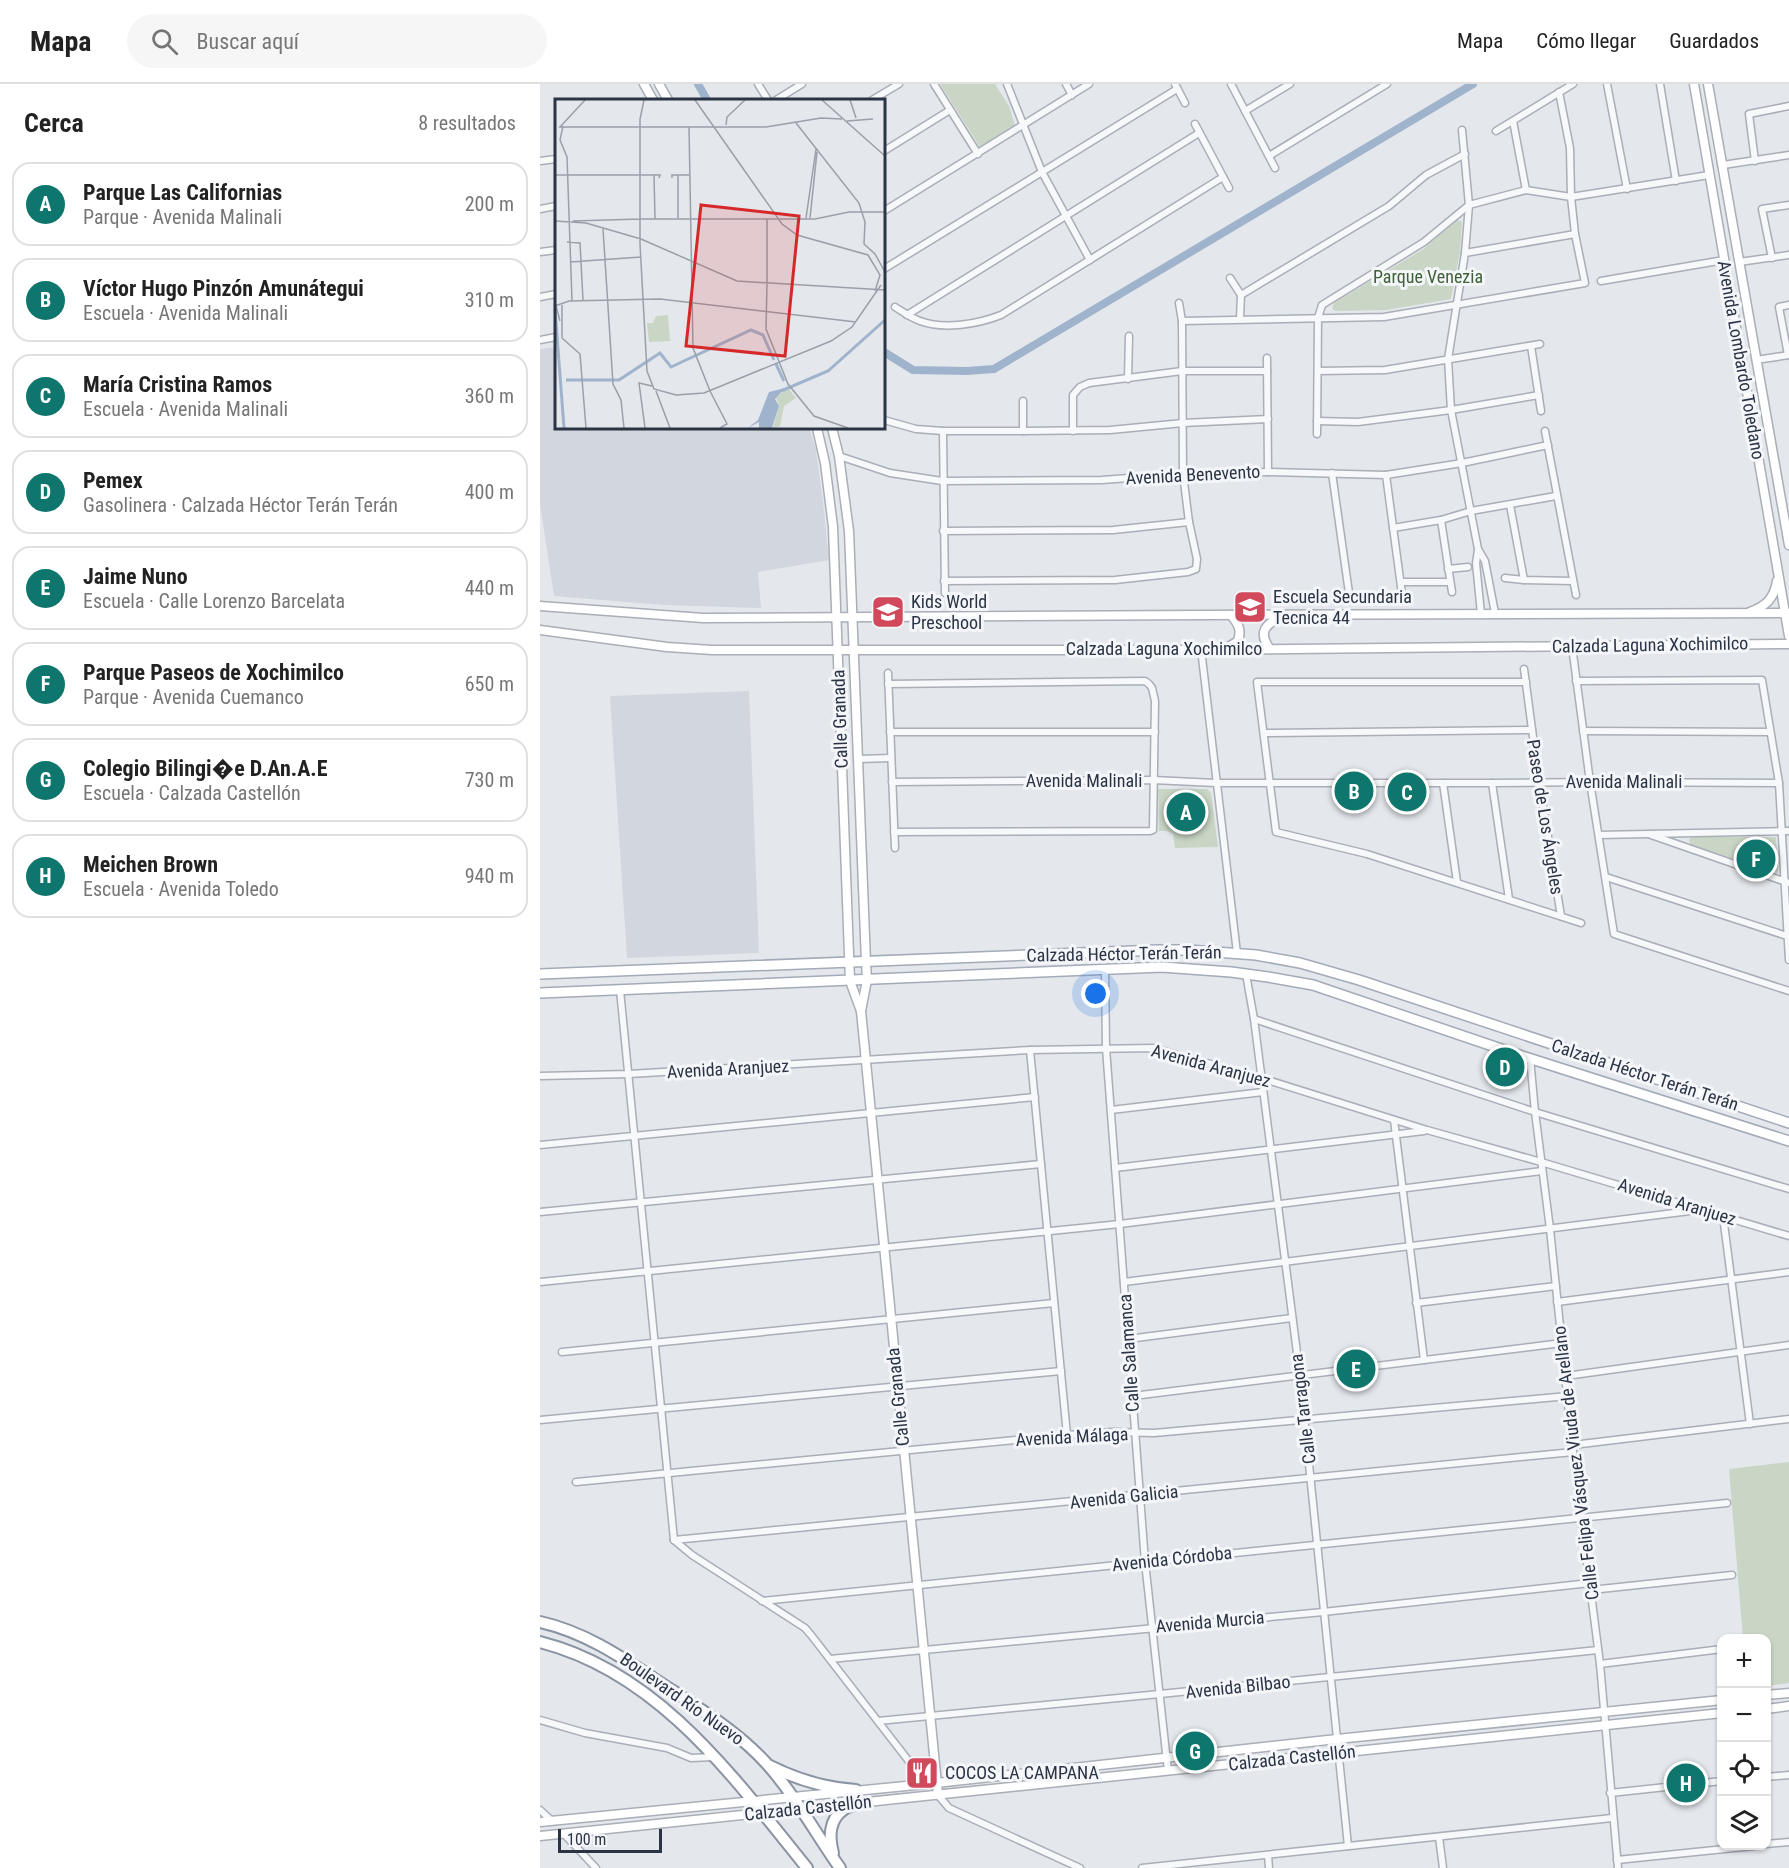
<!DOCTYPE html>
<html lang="es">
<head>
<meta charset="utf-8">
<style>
	body { margin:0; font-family:"Roboto Condensed",sans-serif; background:#f6f6f6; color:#222 }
	.controls { position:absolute; right:18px; bottom:18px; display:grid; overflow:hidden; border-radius:12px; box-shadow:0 2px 4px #0004 }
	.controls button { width:54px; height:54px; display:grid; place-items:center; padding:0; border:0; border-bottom:2px solid #e0e0e0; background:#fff; color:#222; font:30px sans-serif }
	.scale { position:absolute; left:18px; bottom:15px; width:104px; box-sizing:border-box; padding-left:6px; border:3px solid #2b3445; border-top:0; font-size:16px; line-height:21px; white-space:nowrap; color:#2b3445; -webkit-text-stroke:4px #f4f6f9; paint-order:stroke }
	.you { position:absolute; left:556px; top:910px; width:21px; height:21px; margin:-15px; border:4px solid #fff; border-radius:50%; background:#1a73e8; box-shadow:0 0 0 9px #1a73e833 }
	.badge { display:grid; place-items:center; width:39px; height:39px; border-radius:50%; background:#0f766e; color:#fff; font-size:20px; font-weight:700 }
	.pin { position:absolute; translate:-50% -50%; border:3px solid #fff; box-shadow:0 2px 6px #0006 }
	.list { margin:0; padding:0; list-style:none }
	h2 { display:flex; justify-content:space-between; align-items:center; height:78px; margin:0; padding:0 24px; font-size:26px }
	h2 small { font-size:20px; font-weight:400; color:#767676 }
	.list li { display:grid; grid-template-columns:39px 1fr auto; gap:18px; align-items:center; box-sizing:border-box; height:84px; margin:0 12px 12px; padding:0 12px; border:2px solid #e0e0e0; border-radius:18px }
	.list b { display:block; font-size:22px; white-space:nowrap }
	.list p { margin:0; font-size:20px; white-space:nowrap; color:#767676 }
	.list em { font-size:20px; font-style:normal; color:#767676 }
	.icon { flex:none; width:33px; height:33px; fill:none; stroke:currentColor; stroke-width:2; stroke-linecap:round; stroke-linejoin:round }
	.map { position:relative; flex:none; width:1249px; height:1784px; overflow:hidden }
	header { display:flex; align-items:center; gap:36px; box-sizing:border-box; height:84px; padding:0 30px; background:#fff; border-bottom:2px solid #e0e0e0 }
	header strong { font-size:28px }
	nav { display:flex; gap:33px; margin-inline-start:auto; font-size:21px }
	.search { width:420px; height:54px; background:#f6f6f6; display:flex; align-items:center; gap:15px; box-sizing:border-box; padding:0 21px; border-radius:33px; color:#767676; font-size:22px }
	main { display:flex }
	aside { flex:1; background:#fff }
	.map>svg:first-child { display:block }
</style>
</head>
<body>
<header>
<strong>Mapa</strong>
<div class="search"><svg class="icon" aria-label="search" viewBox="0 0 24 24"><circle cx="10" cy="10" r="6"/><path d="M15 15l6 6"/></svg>Buscar aquí</div>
<nav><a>Mapa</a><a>Cómo llegar</a><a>Guardados</a></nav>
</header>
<main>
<aside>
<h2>Cerca<small>8 resultados</small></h2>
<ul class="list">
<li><span class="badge">A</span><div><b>Parque Las Californias</b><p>Parque · Avenida Malinali</p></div><em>200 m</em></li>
<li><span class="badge">B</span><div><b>Víctor Hugo Pinzón Amunátegui</b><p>Escuela · Avenida Malinali</p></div><em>310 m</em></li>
<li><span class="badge">C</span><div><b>María Cristina Ramos</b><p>Escuela · Avenida Malinali</p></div><em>360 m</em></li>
<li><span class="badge">D</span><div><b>Pemex</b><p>Gasolinera · Calzada Héctor Terán Terán</p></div><em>400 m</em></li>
<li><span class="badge">E</span><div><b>Jaime Nuno</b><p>Escuela · Calle Lorenzo Barcelata</p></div><em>440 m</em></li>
<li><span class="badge">F</span><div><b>Parque Paseos de Xochimilco</b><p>Parque · Avenida Cuemanco</p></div><em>650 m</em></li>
<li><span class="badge">G</span><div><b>Colegio Bilingi�e D.An.A.E</b><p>Escuela · Calzada Castellón</p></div><em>730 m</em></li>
<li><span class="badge">H</span><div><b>Meichen Brown</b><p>Escuela · Avenida Toledo</p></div><em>940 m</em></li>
</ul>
</aside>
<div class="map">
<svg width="1249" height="1784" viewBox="0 0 1249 1784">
	<rect width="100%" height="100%" fill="#e4e7ec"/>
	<g fill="#d2d6de">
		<path d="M16 263V344H269L276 366 283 418 289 476 218 488 221 524 123 521 14 512 0 420V265Z"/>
		<path d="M209 607 219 869 87 874 70 612Z"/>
	</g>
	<g fill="#c9d6c5">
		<path d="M400 0H455L469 22 475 42 440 63Z"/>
		<path d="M918 136 922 138 920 168 911 215 846 226 795 227 792 224 794 219 882 166Z"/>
		<path d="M618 705H667L671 709 678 763 635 764 633 750 627 747H619Z"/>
		<path d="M1153 753H1236L1238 789 1152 761 1150 760 1149 755Z"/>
		<path d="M1249 1378V1599L1227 1602 1226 1554H1203L1189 1385Z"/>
	</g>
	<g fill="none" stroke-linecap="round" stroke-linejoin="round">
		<g stroke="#9fb4cc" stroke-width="8">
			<path d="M158 0 167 16"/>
			<path d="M344 268 373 286 427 287 454 285 933 0"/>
		</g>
		<g stroke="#a9aeb7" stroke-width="9">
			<g id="street">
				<path d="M218 0 228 16"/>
				<path d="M394 0 438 70"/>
				<path d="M467 0 502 88 550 176"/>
				<path d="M526 0 532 11"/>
				<path d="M635 0 645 19"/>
				<path d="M691 0 735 84"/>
				<path d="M1067 0 1087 105"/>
				<path d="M1120 0 1136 97"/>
				<path d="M236 16 262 0"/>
				<path d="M332 16 359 0"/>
				<path d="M705 27 750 0"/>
				<path d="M973 37 986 106"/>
				<path d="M655 40 689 104"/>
				<path d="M922 46 929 121 925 169 908 275 911 326 938 465 945 477 955 529"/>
				<path d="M956 47 1033 0"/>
				<path d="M344 67 410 26"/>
				<path d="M729 72 847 0"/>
				<path d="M0 77 16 75"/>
				<path d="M1215 77 1209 30 1249 22"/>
				<path d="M1183 81 1249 71"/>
				<path d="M0 125 16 122"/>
				<path d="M344 127 549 0"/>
				<path d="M0 168 16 166"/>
				<path d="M925 169 1035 150"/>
				<path d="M1232 174 1222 125 1249 121"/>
				<path d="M1199 178 1249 171"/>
				<path d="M344 185 637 5"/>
				<path d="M690 194 701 211"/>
				<path d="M1061 197 1184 176"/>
				<path d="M0 213 16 210"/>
				<path d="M355 223C363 228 371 234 380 237 404 246 438 240 461 231L683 93"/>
				<path d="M367 231 659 49"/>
				<path d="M700 235 701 211 849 122 886 91 925 70"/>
				<path d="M642 237 844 233 1045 199 1035 150 1031 113 1030 64 1019 8"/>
				<path d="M0 256 16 253"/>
				<path d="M991 262 1001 327"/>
				<path d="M1248 271 1239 223 1249 221"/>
				<path d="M727 274 728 388"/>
				<path d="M1216 276 1249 271"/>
				<path d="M778 287 845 286 1000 260"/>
				<path d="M588 295 589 252"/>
				<path d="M483 317V347"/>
				<path d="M344 336 376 345 403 347H483L570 346 643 339 728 335"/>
				<path d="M777 337 818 338 911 326 999 311"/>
				<path d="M403 347 405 509"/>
				<path d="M533 347V311L540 303 549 299 642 287H727"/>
				<path d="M1005 347 1036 511"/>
				<path d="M777 350 778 234 782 221 884 158 929 121 986 106 1031 113 1169 91"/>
				<path d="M299 372 350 389 402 397 562 396 643 390 728 388 846 391 922 379 1008 361"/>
				<path d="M792 389 810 516"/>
				<path d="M846 391 862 510"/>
				<path d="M970 421 984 496"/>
				<path d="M901 436 912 508"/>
				<path d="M853 444 901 436 931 427 1016 412"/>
				<path d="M403 447 573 446 649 438"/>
				<path d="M938 466 936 479 941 530"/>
				<path d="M908 485 928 483"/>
				<path d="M965 494 984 496 1033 497"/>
				<path d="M404 497 575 496 648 488 656 485 657 475 649 438 643 390 642 237 639 219"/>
				<path d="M861 498H910"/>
				<path d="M1032 562 1050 698 1074 850 1249 907"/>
				<path d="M661 565 697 869"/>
				<path d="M984 585 999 698 1021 832"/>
				<path d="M348 589 355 764"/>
				<path d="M1036 597 1222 596 1239 699 1249 876"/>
				<path d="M986 598H717L736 748 827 770 1041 839"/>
				<path d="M348 600 605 597 609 600 612 604 615 617 613 746 610 747 354 748"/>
				<path d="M1043 647 1230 648"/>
				<path d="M350 648H615"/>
				<path d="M724 649 992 646"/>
				<path d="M318 675 351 674"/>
				<path d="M352 698 613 696 676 699H952L1050 698 1239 699"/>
				<path d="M903 699 917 798"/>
				<path d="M952 699 969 815"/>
				<path d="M1059 751 1249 747"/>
				<path d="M1111 751 1249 799"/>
				<path d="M1066 793 1247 852"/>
				<path d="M565 886 566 964 605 1478 628 1687"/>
				<path d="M706 890 714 935 760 1292 808 1762"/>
				<path d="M80 906 134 1456"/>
				<path d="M714 935 995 1028 1249 1105"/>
				<path d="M490 966 527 1351"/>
				<path d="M990 974 995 1028 1010 1145 1033 1368 1060 1580 1078 1784"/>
				<path d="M0 992 89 990 490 966 613 964 721 994 887 1046 1001 1078 1249 1152"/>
				<path d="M571 1026 723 1008"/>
				<path d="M854 1036 884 1276"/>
				<path d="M0 1061 495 1013"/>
				<path d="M575 1084 884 1047"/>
				<path d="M0 1128 501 1080"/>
				<path d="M1183 1132 1210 1340"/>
				<path d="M0 1198 580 1140 1002 1087"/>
				<path d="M584 1198 1158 1126"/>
				<path d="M1017 1218 1249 1188"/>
				<path d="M876 1219 1016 1202"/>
				<path d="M588 1255 752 1234"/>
				<path d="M22 1268 514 1219"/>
				<path d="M1026 1292 1249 1261"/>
				<path d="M593 1312 1022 1259"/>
				<path d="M0 1336 521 1287"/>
				<path d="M1033 1361 1249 1335"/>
				<path d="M36 1398 527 1351 573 1348 614 1349 1028 1312"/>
				<path d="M134 1456 1033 1368"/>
				<path d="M134 1456 152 1471 265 1544 271 1551 378 1689 383 1691H396"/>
				<path d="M1051 1506 1192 1491"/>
				<path d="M222 1517 1187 1419"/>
				<path d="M290 1575 783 1528 1050 1499"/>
				<path d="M1060 1580 1182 1565"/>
				<path d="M0 1636 45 1649 127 1664 151 1674 173 1673"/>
				<path d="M338 1637 620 1610 1058 1566"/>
				<path d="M1226 1693 1249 1691"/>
				<path d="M1070 1709 1182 1697"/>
				<path d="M398 1711 409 1724 540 1784"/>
				<path d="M0 1726 12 1737"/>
				<path d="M23 1749 56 1784"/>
				<path d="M899 1753 903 1784"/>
				<path d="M1226 1760 1249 1758"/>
				<path d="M728 1771 729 1784"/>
				<path d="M1077 1776 1214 1762"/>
				<path d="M602 1784 1072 1734"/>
			</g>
		</g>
		<g stroke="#a9aeb7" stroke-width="11">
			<g id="secondary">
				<path d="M104 0 113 16"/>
				<path d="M119 0 128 16"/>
				<path d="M1154 0 1249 552"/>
				<path d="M1168 0 1249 461"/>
				<path d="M277 344 285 379 293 443 310 897 321 927 398 1711"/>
				<path d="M292 344 299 372 309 447 326 878 327 896 321 927"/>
				<path d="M0 522 163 534 663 531 1249 529"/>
				<path d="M1210 528C1226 522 1234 515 1237 497"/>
				<path d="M0 546 127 563 172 566H646L1249 560"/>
				<path d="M687 564 698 557C702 545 698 540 691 531"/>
				<path d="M730 565C717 548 726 539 743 533"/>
				<path d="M1226 1611 1249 1609"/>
				<path d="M1226 1625 1249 1622"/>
				<path d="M0 1738 396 1699 797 1655 1182 1616"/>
				<path d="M0 1752 1182 1629"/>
			</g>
		</g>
		<g stroke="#a3abb8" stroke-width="12">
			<g id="primary">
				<path d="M0 890 618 866H648L716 871 760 879 819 896 1249 1039"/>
				<path d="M0 909 622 883 691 888 728 893 773 901 982 972 1249 1057"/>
			</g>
		</g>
		<g stroke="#8b94a3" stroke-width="14">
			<g id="highway">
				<path d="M0 1538C50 1549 91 1580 133 1607 166 1629 200 1650 227 1680 254 1710 276 1750 300 1784"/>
				<path d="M0 1558C119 1588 194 1694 267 1784"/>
				<path d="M230 1682C258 1696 285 1704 316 1706"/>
				<path d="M293 1769C289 1754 289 1736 303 1726 309 1721 319 1720 326 1718"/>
			</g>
		</g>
		<use href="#street" stroke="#f7f8fa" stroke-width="6"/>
		<use href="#secondary" stroke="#fff" stroke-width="8"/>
		<use href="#primary" stroke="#fff" stroke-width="9"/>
		<use href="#highway" stroke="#fff" stroke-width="10"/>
	</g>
	<defs>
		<g id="school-square" transform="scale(1.725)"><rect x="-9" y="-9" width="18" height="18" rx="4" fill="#d1495b" stroke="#f4f6f9"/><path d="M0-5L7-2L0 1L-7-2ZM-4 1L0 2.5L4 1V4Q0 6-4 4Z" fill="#fff"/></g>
		<g id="restaurant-square" transform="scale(1.725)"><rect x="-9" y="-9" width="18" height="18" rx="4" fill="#d1495b" stroke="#f4f6f9"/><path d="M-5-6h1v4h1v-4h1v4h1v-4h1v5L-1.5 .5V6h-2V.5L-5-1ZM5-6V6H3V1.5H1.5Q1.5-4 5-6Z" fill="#fff"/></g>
	</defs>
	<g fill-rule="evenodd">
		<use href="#school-square" x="710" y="523"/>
		<use href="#school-square" x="348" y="528"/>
		<use href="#restaurant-square" x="382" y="1689"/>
	</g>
	<g text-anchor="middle" stroke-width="6" stroke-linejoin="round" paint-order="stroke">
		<g font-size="18" fill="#3f6138" stroke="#f4f6f9">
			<text x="888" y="199">Parque Venezia</text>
		</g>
		<g font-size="18" fill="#2b3445" stroke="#f4f6f9">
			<text transform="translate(1201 276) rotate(80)" y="6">Avenida Lombardo Toledano</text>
			<text transform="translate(653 391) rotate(-3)" y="6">Avenida Benevento</text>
			<text transform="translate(1110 561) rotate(-1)" y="6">Calzada Laguna Xochimilco</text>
			<text x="624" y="571">Calzada Laguna Xochimilco</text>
			<text transform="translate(300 635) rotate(-92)" y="6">Calle Granada</text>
			<text x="544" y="703">Avenida Malinali</text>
			<text x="1084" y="704">Avenida Malinali</text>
			<text transform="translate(1005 733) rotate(81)" y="6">Paseo de Los Ángeles</text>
			<text transform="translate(584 870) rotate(-1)" y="6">Calzada Héctor Terán Terán</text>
			<text transform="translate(671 982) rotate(15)" y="6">Avenida Aranjuez</text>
			<text transform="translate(188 985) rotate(-3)" y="6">Avenida Aranjuez</text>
			<text transform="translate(1105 991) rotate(18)" y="6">Calzada Héctor Terán Terán</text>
			<text transform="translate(1137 1118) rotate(17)" y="6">Avenida Aranjuez</text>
			<text transform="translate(589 1269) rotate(-94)" y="6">Calle Salamanca</text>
			<text transform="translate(358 1313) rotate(-96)" y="6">Calle Granada</text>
			<text transform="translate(763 1325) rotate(-97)" y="6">Calle Tarragona</text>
			<text transform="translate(532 1353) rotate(-3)" y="6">Avenida Málaga</text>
			<text transform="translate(1036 1379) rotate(-97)" y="6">Calle Felipa Vásquez Viuda de Arellano</text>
			<text transform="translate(584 1413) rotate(-6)" y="6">Avenida Galicia</text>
			<text transform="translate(632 1475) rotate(-6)" y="6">Avenida Córdoba</text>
			<text transform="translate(670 1538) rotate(-5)" y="6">Avenida Murcia</text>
			<text transform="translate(698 1603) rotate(-6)" y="6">Avenida Bilbao</text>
			<text transform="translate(142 1615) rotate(35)" y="6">Boulevard Río Nuevo</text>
			<text transform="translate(752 1674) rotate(-6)" y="6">Calzada Castellón</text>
			<text transform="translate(268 1724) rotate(-6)" y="6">Calzada Castellón</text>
		</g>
		<g font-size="18" fill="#2b3445" stroke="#f4f6f9" text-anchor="start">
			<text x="733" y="519">Escuela Secundaria<tspan x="733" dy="21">Tecnica 44</tspan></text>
			<text x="371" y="524">Kids World<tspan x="371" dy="21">Preschool</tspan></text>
			<text x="405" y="1695">COCOS LA CAMPANA</text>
		</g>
	</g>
	<g transform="translate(15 15)">
		<rect width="330" height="330" fill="#e4e7ec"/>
		<path d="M113 216 115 242 94 243 92 224H98L101 217ZM233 289 241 299 229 307 225 327 218 329 224 307 221 298Z" fill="#c9d6c5"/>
		<path d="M230 289 220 300 224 307 217 329H204V323L193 329 203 321 214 293Z" fill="#9fb4cc"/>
		<path fill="none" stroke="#9fb4cc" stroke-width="3" d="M0 210 9 329M221 265 229 282M11 281H64L105 254 116 268 196 231 208 236 219 261M226 292 273 272 330 221"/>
		<path fill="none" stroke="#9a9fa9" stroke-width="1.5" d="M30 1 5 28H211L266 19 287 20M89 1 85 20V145L92 272 99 290 121 296 149 294 276 242 297 228 326 186M140 1 227 125 242 136 313 156 325 176 320 192M267 1 330 57M295 1 301 19M292 22 318 20M241 24 304 104 310 123 309 145 320 155 330 173M171 26 172 18 190 1M8 27 5 41 12 58 17 202M134 28 138 249 155 292M0 76H105L104 79M99 76 100 120M123 76V119M117 79V76H134M251 119 261 50M255 119 262 53M85 120H260L294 113H330M212 120V184M0 122 31 124 86 140 182 182 330 191M18 122 85 120M48 130 58 285 66 301 69 329M12 143 25 144 28 201M15 163 86 158M212 184 211 230 233 285 259 317 293 329M0 203 5 222M7 206V239M0 207 14 202 105 200 301 223M7 239 25 255 31 329M101 292 115 329M155 292 172 325 165 329M90 329 84 284 97 287"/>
		<path fill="#d62828" fill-opacity="0.15" stroke="#d62828" stroke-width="3" d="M146 106 244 117 230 257 131 247Z"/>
		<rect width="330" height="330" fill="none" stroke="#2b3445" stroke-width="3"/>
	</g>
</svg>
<div class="controls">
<button>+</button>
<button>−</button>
<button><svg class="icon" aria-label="locate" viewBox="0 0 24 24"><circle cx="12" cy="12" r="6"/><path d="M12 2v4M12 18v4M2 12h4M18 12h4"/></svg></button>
<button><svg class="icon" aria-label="layers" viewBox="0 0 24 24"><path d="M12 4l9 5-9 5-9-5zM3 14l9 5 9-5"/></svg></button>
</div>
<div class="scale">100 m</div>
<div class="you"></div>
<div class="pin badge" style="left:646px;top:728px">A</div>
<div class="pin badge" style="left:814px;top:707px">B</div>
<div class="pin badge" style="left:867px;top:708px">C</div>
<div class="pin badge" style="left:965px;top:983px">D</div>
<div class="pin badge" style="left:816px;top:1285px">E</div>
<div class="pin badge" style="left:1216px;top:775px">F</div>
<div class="pin badge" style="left:655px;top:1667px">G</div>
<div class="pin badge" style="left:1146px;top:1699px">H</div>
</div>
</main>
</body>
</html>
